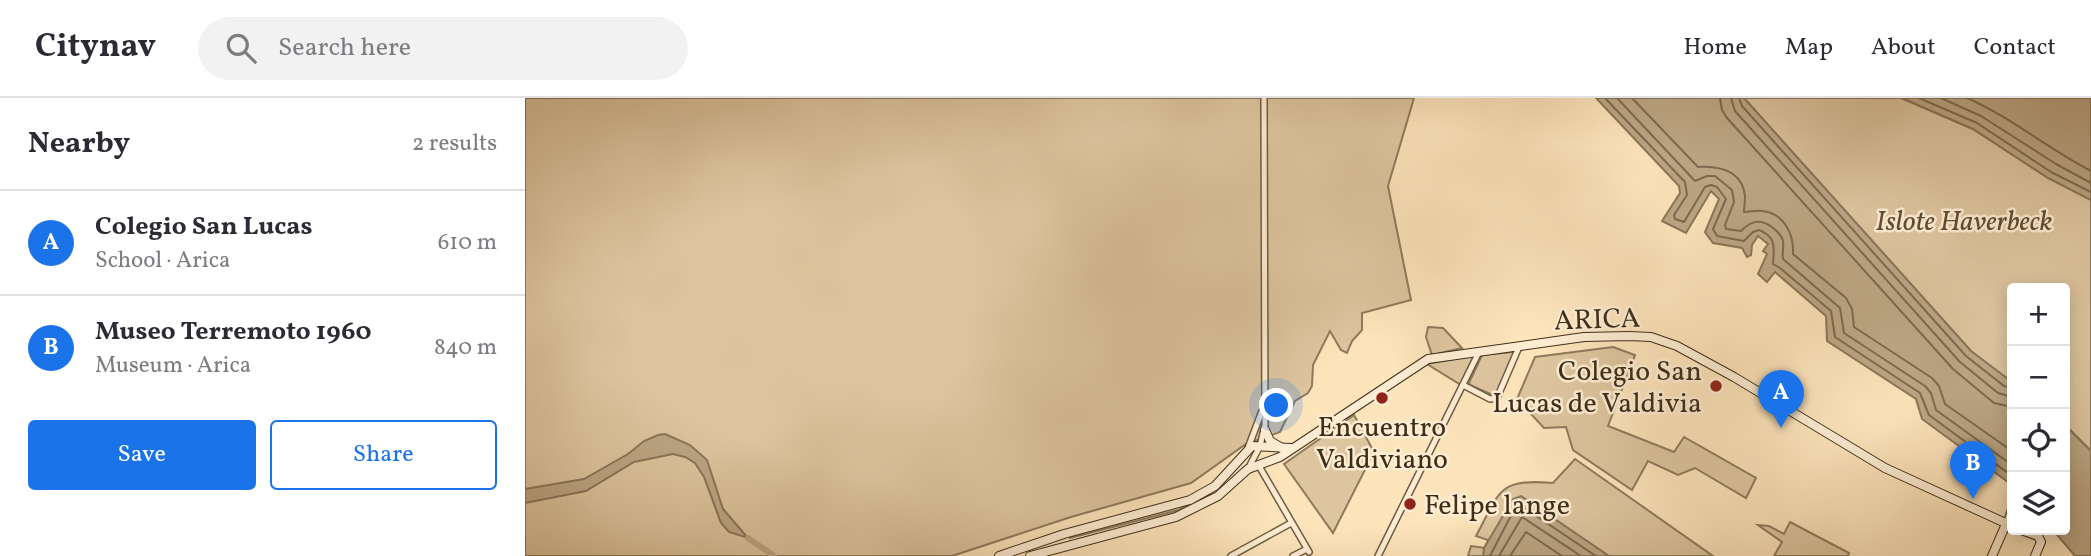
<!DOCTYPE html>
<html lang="en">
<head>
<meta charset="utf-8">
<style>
	body { margin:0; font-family:Vollkorn,serif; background:#f2f2f3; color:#2b2b33 }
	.controls { position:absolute; right:21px; bottom:21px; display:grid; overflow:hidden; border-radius:7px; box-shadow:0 4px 18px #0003 }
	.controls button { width:63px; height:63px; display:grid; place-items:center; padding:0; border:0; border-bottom:2px solid #e1e1e2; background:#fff; color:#2b2b33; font:35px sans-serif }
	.you { position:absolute; left:752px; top:308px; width:24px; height:24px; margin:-18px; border:5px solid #fff; border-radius:50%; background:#1a73e8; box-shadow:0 0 0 10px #1a73e833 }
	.badge { display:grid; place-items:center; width:46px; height:46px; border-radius:50%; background:#1a73e8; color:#fff; font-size:23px; font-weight:700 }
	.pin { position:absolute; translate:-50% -58px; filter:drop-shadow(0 2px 4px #0008) }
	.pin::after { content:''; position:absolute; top:37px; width:24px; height:21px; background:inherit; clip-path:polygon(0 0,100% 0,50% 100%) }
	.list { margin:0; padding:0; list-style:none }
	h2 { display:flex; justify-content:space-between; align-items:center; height:91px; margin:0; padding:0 28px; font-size:30px }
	h2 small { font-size:23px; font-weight:400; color:#7c7c81 }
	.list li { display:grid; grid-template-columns:46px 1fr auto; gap:21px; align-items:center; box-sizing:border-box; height:105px; padding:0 28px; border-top:2px solid #e1e1e2 }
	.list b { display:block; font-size:26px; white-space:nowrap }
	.list p { margin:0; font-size:23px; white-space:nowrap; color:#7c7c81 }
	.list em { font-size:23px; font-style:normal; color:#7c7c81 }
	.actions { display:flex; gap:14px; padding:21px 28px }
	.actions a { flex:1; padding:16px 0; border:2px solid #1a73e8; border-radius:7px; text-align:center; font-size:24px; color:#1a73e8 }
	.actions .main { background:#1a73e8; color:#fff }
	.icon { flex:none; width:38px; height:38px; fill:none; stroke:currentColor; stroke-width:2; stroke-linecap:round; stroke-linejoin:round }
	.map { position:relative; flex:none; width:1566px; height:458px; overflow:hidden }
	header { display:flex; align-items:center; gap:42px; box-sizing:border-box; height:98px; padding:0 35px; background:#fff; border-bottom:2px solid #e1e1e2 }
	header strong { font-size:33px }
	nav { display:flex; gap:38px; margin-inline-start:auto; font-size:24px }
	.search { width:490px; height:63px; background:#f2f2f3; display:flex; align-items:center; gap:18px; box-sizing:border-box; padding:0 24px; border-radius:38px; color:#7c7c81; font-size:26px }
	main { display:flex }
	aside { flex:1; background:#fff }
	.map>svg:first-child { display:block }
</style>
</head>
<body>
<header>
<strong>Citynav</strong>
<div class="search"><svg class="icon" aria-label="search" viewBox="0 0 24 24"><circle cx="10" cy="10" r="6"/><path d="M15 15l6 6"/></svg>Search here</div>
<nav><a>Home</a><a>Map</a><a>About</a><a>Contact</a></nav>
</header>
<main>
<aside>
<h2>Nearby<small>2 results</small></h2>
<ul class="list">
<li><span class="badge">A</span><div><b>Colegio San Lucas</b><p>School · Arica</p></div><em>610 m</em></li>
<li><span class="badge">B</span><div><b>Museo Terremoto 1960</b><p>Museum · Arica</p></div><em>840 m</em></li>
</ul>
<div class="actions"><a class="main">Save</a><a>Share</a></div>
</aside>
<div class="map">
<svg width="1566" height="458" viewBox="0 0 1566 458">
	<rect width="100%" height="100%" fill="#fde4bb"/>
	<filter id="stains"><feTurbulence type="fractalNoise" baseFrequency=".00286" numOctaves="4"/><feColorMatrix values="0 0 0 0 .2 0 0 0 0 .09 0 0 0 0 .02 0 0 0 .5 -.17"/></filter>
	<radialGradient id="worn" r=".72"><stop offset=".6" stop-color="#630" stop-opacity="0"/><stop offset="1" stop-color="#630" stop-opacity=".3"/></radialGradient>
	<g fill="#ddc59f" stroke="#8e7a5c" stroke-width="2">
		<path d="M0 0H889L863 88 886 202 837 215V232L827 243 822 255 816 252 805 233 788 267 787 288 783 295 770 303 755 334 721 346 666 385 546 419 427 458H0Z"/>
		<path d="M1219 0H1376L1448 31 1523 80 1566 102V353L1540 327V190H1487V284L1483 282 1446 253Z"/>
		<path d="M903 229 918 230 937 250 907 257 901 239Z"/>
		<path d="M1088 249 1110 257 1083 328 1149 354 1159 339 1231 380 1221 400 1170 370 1153 377 1123 363 1107 392 1048 352 1041 329 1019 330 992 301 1010 259Z"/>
		<path d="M988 254 989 257 970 298 945 287 944 285 957 257Z"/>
		<path d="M946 258 949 262 936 287 902 266Z"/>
		<path d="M829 317 849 354 808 435 759 366Z"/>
		<path d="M1050 361 1188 458H943L946 448 960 450 963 442 951 438C975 394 972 380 1028 385Z"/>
		<path d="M684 395 686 397 654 412 545 440V437Z"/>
		<path d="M1265 424 1324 455 1323 458H1249L1257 444 1233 427 1244 428 1259 436Z"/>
	</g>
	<g fill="#bca684" stroke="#8a7659" stroke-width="2">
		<path d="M1071 0H1219L1446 253 1487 284V387L1397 321 1391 301 1302 243 1301 218 1250 174 1242 184 1233 176 1242 156 1238 153 1243 146 1233 138 1227 147 1226 157 1222 159 1217 150 1188 145 1180 134 1194 101 1186 93 1161 135 1137 123 1155 95 1154 88Z"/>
		<path d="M1377 0H1566V102L1523 80 1448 31Z"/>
		<path d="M1540 327 1566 353V458H1550L1528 432H1540Z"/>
		<path d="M140 336 165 347 182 362 198 411 223 440 204 434 196 425 179 379 170 365 160 359 148 356 109 364 61 393 0 405V391L59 381 103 356 119 343 133 337Z"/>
		<path d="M996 398 1084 458H958L959 450 988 401Z"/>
	</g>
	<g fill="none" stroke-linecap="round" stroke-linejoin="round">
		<g stroke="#7d6a4e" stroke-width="2">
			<path d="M1080 0 1160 84 1162 97 1149 117 1150 121 1159 124 1180 89 1186 87 1192 89 1201 101 1188 131 1192 138 1219 143 1228 134 1234 132C1252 139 1249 150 1248 166L1255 170 1306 213 1310 239 1395 295 1404 317 1487 378"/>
			<path d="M1092 0 1170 83 1182 78H1190L1207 92 1209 104 1200 127 1201 131 1216 133C1226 123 1235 120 1247 129 1252 133 1257 137 1258 143 1259 149 1257 155 1258 161L1315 210 1319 235 1400 288 1406 295 1411 312 1487 367"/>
			<path d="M1107 0 1173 69C1193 68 1217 72 1220 98 1220 104 1219 109 1219 114 1225 114 1231 112 1237 113 1259 115 1269 136 1268 156L1321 200 1327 211 1329 229 1407 280 1414 288 1420 306 1487 353"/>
			<path d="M1195 0 1197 12 1202 20 1428 271 1469 305 1487 309"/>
			<path d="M1206 0 1210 13 1435 264 1473 295 1487 299"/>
			<path d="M1214 0 1217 8 1441 258 1479 288 1487 290"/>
			<path d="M1394 0 1452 25 1526 74 1566 94"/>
			<path d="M1416 0 1456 18 1531 66 1566 85"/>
			<path d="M1442 0C1486 19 1523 51 1566 73"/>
			<path d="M965 458 991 408 995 407 1071 458"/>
			<path d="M974 458 997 419 1056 458"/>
			<path d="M985 458 1001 434 1037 458"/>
		</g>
		<path stroke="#bca684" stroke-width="6" d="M223 440 249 458"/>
		<g stroke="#6e5c42" stroke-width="8">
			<g id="minor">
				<path d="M938 287 965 301 972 300 994 249"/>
				<path d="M723 350 737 313"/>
				<path d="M734 368 784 454"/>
				<path d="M723 371 735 348 740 327 739 0"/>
				<path d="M1481 426 1487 408"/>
				<path d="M706 458 766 425"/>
				<path d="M768 458 782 451"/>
				<path d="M853 458 954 254"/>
			</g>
		</g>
		<g stroke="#3e2e19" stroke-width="10">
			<g id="secondary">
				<path d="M740 332 745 343 757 350"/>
				<path d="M1496 432 1513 438 1516 444 1510 458"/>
				<path d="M474 458 539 436 665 402 690 388 727 348 766 350"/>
				<path d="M505 458 651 419 693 398 723 371 755 359 903 261 1059 239 1104 238 1126 239 1152 248 1209 279 1360 370 1487 428"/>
				<path d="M1467 458 1481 426"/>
			</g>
		</g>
		<use href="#minor" stroke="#feedd3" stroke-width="5"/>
		<use href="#secondary" stroke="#feedd3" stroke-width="8"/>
	</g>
	<g fill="#8f2418" stroke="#feedd3" stroke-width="2.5">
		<circle cx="1191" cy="288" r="7"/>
		<circle cx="857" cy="300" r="7"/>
		<circle cx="885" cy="406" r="7"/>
	</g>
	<g text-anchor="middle" stroke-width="5" stroke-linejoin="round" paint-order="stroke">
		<g font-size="28" font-style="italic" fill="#5e4c34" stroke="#feedd3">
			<text x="1439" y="132">Islote Haverbeck</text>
		</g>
		<g font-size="28" fill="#3e2e19" stroke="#feedd3">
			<text transform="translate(1072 220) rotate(-2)" y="10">ARICA</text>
		</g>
		<g font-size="28" fill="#3e2e19" stroke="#feedd3" text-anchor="end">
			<text x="1177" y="282">Colegio San<tspan x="1177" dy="32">Lucas de Valdivia</tspan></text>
			<text x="857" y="338" text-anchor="middle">Encuentro<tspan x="857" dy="32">Valdiviano</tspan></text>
			<text x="899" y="416" text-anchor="start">Felipe lange</text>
		</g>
	</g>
	<rect width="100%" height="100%" filter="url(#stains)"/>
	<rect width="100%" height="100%" fill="url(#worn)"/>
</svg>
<div class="controls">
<button>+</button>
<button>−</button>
<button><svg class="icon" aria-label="locate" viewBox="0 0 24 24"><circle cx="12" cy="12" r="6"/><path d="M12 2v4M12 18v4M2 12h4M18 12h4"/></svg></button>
<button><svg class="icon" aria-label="layers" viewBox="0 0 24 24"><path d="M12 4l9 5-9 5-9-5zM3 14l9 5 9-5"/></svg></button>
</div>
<div class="you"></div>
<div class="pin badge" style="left:1256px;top:330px">A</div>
<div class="pin badge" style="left:1448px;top:401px">B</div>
</div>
</main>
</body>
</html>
